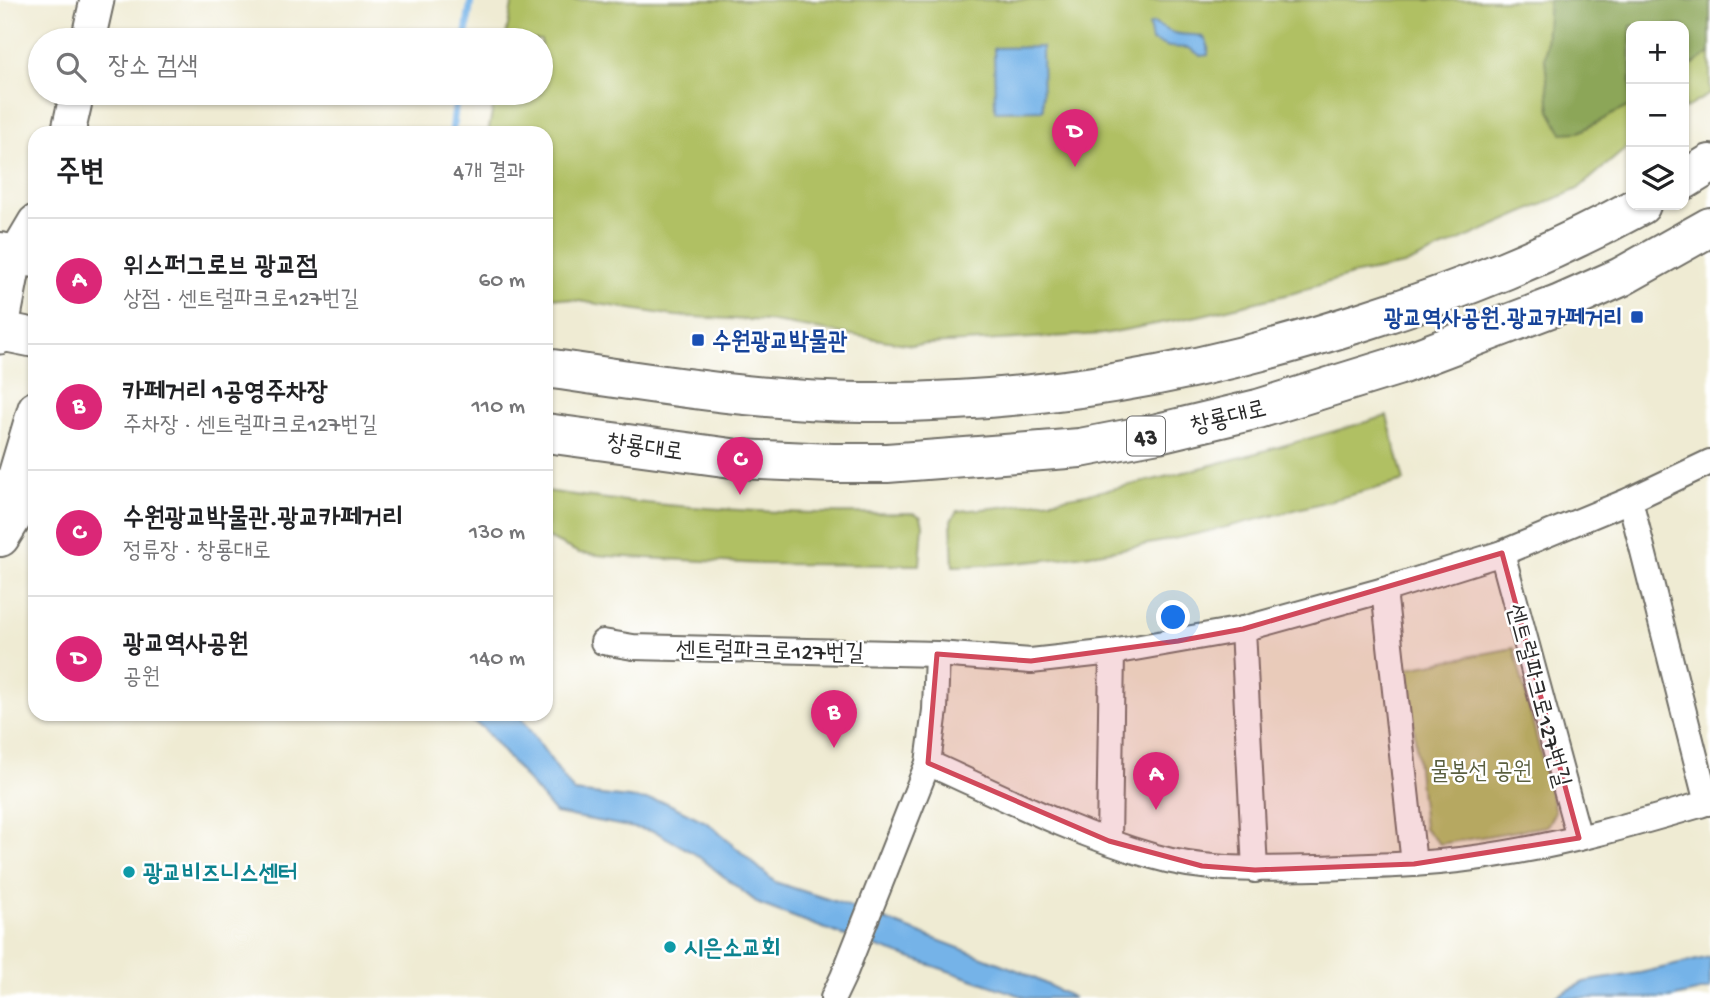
<!DOCTYPE html>
<html lang="ko">
<head>
<meta charset="utf-8">
<style>
	body { margin:0; font-family:"Gochi Hand","Poor Story",sans-serif; background:#f6f6f6; color:#202124 }
	.controls { position:absolute; right:21px; top:21px; display:grid; overflow:hidden; border-radius:14px; box-shadow:0 2px 5px #0004 }
	.controls button { width:63px; height:63px; display:grid; place-items:center; padding:0; border:0; border-bottom:2px solid #e0e0e0; background:#fff; color:#202124; font:35px sans-serif }
	.you { position:absolute; left:1174px; top:618px; width:24px; height:24px; margin:-18px; border:5px solid #fff; border-radius:50%; background:#1a73e8; box-shadow:0 0 0 10px #1a73e833 }
	.badge { display:grid; place-items:center; width:46px; height:46px; border-radius:50%; background:#db2777; color:#fff; font-size:23px; font-weight:700 }
	.pin { position:absolute; translate:-50% -58px; filter:drop-shadow(0 2px 4px #0008) }
	.pin::after { content:''; position:absolute; top:37px; width:24px; height:21px; background:inherit; clip-path:polygon(0 0,100% 0,50% 100%) }
	.list { margin:0; padding:0; list-style:none }
	h2 { display:flex; justify-content:space-between; align-items:center; height:91px; margin:0; padding:0 28px; font-size:30px }
	h2 small { font-size:23px; font-weight:400; color:#757577 }
	.list li { display:grid; grid-template-columns:46px 1fr auto; gap:21px; align-items:center; box-sizing:border-box; height:126px; padding:0 28px; border-top:2px solid #e0e0e0 }
	.list b { display:block; font-size:26px; white-space:nowrap }
	.list p { margin:0; font-size:23px; white-space:nowrap; color:#757577 }
	.list em { font-size:23px; font-style:normal; color:#757577 }
	.icon { flex:none; width:38px; height:38px; fill:none; stroke:currentColor; stroke-width:2; stroke-linecap:round; stroke-linejoin:round }
	.map { position:relative; flex:none; width:1710px; height:998px; overflow:hidden }
	.search { position:absolute; background:#fff; box-shadow:0 2px 5px #0004; left:28px; top:28px; width:525px; height:77px; display:flex; align-items:center; gap:18px; box-sizing:border-box; padding:0 24px; border-radius:38px; color:#757577; font-size:26px }
	.panel { position:absolute; background:#fff; box-shadow:0 2px 5px #0004; left:28px; top:126px; width:525px; height:595px; border-radius:21px }
	.map>svg:first-child { display:block }
</style>
</head>
<body>
<div class="map">
<svg width="1710" height="998" viewBox="0 0 1710 998">
	<rect width="100%" height="100%" fill="#fff"/>
	<filter id="ink" filterUnits="userSpaceOnUse"><feTurbulence type="fractalNoise" baseFrequency=".0143" numOctaves="2"/><feDisplacementMap in="SourceGraphic" scale="14" xChannelSelector="R" yChannelSelector="G"/><feConvolveMatrix kernelMatrix="1 2 1 2 8 2 1 2 1" color-interpolation-filters="sRGB"/></filter>
	<filter id="wash" filterUnits="userSpaceOnUse"><feTurbulence type="fractalNoise" baseFrequency=".00686" numOctaves="4" result="noise"/><feDisplacementMap in="SourceGraphic" scale="28" xChannelSelector="R" yChannelSelector="G"/><feGaussianBlur stdDeviation="1.57" result="paint"/><feColorMatrix in="noise" values="0 0 0 0 0 0 0 0 0 0 0 0 0 0 0 0 0 1.4 0 .05"/><feComposite in="paint" operator="in"/></filter>
	<g filter="url(#wash)">
		<rect width="100%" height="100%" fill="#efebd3"/>
		<g fill="#b0c063" stroke="#6e7647" stroke-width="2">
			<path d="M513 0H1710V94L1684 109V26H1631V144L1578 189 1404 265 1351 275 1294 293 1198 316 1103 334 912 345 768 321 676 316 546 296V133H488L496 93H541V40H505Z"/>
			<path d="M1387 416 1404 481C1256 520 1107 564 953 566L951 520 957 511C1104 501 1246 456 1387 416Z"/>
			<path d="M546 491C668 509 791 515 914 513L921 517 923 525 920 565 761 564 607 556 579 553 546 537Z"/>
			<path d="M1514 648 1555 811 1547 826 1440 844 1424 828 1408 668Z"/>
		</g>
		<path fill="#8ca659" stroke="#5c6842" stroke-width="2" d="M1549 0H1710V53L1684 70V26H1631V105L1579 132 1562 133 1550 111 1545 59Z"/>
		<g fill="#75b3e8" stroke="#506f8a" stroke-width="2">
			<path d="M1153 23C1160 26 1167 31 1175 33 1190 38 1211 27 1208 55L1201 56 1189 48 1169 47 1152 41 1149 25Z"/>
			<path d="M1042 47 1043 110 995 111 994 48Z"/>
			<path d="M460 714H518L574 792 665 802 708 823 775 882 843 904 1022 972 1074 998H1027L831 931 759 904 695 854 656 832 555 813 483 728Z"/>
			<path d="M1710 957V989L1670 998H1553L1584 982 1640 973Z"/>
		</g>
		<g fill="none" stroke-linecap="round" stroke-linejoin="round">
			<g stroke="#75b3e8" stroke-width="7">
				<path d="M465 40 471 0"/>
				<path d="M452 133 457 93"/>
			</g>
		</g>
	</g>
	<g filter="url(#ink)">
		<g fill="none" stroke-linecap="round" stroke-linejoin="round">
			<g stroke="#706e66" stroke-width="28">
				<g id="minor">
					<path d="M1630 500 1707 803"/>
					<path d="M1502 553 1579 838"/>
					<path d="M1384 590 1414 864"/>
					<path d="M1243 629 1255 870"/>
					<path d="M603 642 633 647 937 654 1031 661 1112 652 1243 629 1384 590 1502 553 1630 500 1710 462"/>
					<path d="M928 763C1001 796 1075 834 1152 856 1205 872 1262 869 1315 868 1377 866 1439 865 1500 854 1571 843 1641 822 1710 802"/>
					<path d="M1109 841 1112 652"/>
					<path d="M833 998 843 977 928 763 935 710 937 654"/>
				</g>
			</g>
			<g stroke="#706e66" stroke-width="37">
				<g id="secondary">
					<path d="M88 40 97 0"/>
					<path d="M68 133 77 93"/>
					<path d="M0 337 16 254 35 222"/>
					<path d="M2 519 35 408"/>
				</g>
			</g>
			<g stroke="#706e66" stroke-width="42">
				<g id="primary">
					<path d="M1684 180 1710 164"/>
					<path d="M0 252 35 258"/>
					<path d="M0 331 35 338"/>
					<path d="M546 368C650 383 756 401 862 402 1036 404 1198 375 1364 321 1462 290 1550 255 1641 205"/>
					<path d="M546 433 739 459 833 463H887L1080 448 1158 433 1258 409 1397 366 1558 305 1621 277 1710 227"/>
					<path d="M0 537 35 480"/>
				</g>
			</g>
			<use href="#minor" stroke="#fff" stroke-width="24"/>
			<use href="#secondary" stroke="#fff" stroke-width="33"/>
			<use href="#primary" stroke="#fff" stroke-width="38"/>
		</g>
	</g>
	<path fill="#d1495b" fill-opacity="0.2" stroke="#d1495b" stroke-width="5" stroke-linejoin="round" d="M1502 553 1579 838 1414 864 1255 870 1202 866 1109 841 928 763 937 654 1031 661 1178 641 1243 629Z"/>
	<g fill="#1a4fb4" stroke="#fff" stroke-width="2.5">
		<rect x="1630" y="310" width="14" height="14" rx="3.5"/>
		<rect x="691" y="333" width="14" height="14" rx="3.5"/>
	</g>
	<g fill="#0f9aa8" stroke="#fff" stroke-width="2.5">
		<circle cx="129" cy="872" r="7"/>
		<circle cx="670" cy="947" r="7"/>
	</g>
	<g text-anchor="middle" stroke-width="5" stroke-linejoin="round" paint-order="stroke">
		<rect fill="#fff" stroke="#6b6b6b" stroke-width="2" x="1127" y="416.5" width="38" height="39" rx="5"/>
		<g font-size="23" font-weight="bold" fill="#2b2b2b">
			<text x="1146" y="444">43</text>
		</g>
		<g font-size="24" font-weight="bold" fill="#164399" stroke="#fff" text-anchor="end">
			<text x="1623" y="325">광교역사공원.광교카페거리</text>
			<text x="712" y="348" text-anchor="start">수원광교박물관</text>
		</g>
		<g font-size="24" fill="#2b2b2b" stroke="#fff">
			<text transform="translate(1228 416) rotate(-14)" y="8">창룡대로</text>
			<text transform="translate(645 446) rotate(8)" y="8">창룡대로</text>
			<text transform="translate(770 650) rotate(1)" y="8">센트럴파크로127번길</text>
			<text transform="translate(1540 695) rotate(75)" y="8">센트럴파크로127번길</text>
		</g>
		<g font-size="24" fill="#5a5f3f" stroke="#fff">
			<text x="1481" y="778">물봉선 공원</text>
		</g>
		<g font-size="24" font-weight="bold" fill="#0d838f" stroke="#fff" text-anchor="start">
			<text x="143" y="880">광교비즈니스센터</text>
			<text x="684" y="955">시은소교회</text>
		</g>
	</g>
</svg>
<div class="controls">
<button>+</button>
<button>−</button>
<button><svg class="icon" aria-label="layers" viewBox="0 0 24 24"><path d="M12 4l9 5-9 5-9-5zM3 14l9 5 9-5"/></svg></button>
</div>
<div class="you"></div>
<div class="pin badge" style="left:1156px;top:810px">A</div>
<div class="pin badge" style="left:834px;top:748px">B</div>
<div class="pin badge" style="left:740px;top:495px">C</div>
<div class="pin badge" style="left:1075px;top:167px">D</div>
<div class="search"><svg class="icon" aria-label="search" viewBox="0 0 24 24"><circle cx="10" cy="10" r="6"/><path d="M15 15l6 6"/></svg>장소 검색</div>
<section class="panel">
<h2>주변<small>4개 결과</small></h2>
<ul class="list">
<li><span class="badge">A</span><div><b>위스퍼그로브 광교점</b><p>상점 · 센트럴파크로127번길</p></div><em>60 m</em></li>
<li><span class="badge">B</span><div><b>카페거리 1공영주차장</b><p>주차장 · 센트럴파크로127번길</p></div><em>110 m</em></li>
<li><span class="badge">C</span><div><b>수원광교박물관.광교카페거리</b><p>정류장 · 창룡대로</p></div><em>130 m</em></li>
<li><span class="badge">D</span><div><b>광교역사공원</b><p>공원</p></div><em>140 m</em></li>
</ul>
</section>
</div>
</body>
</html>
